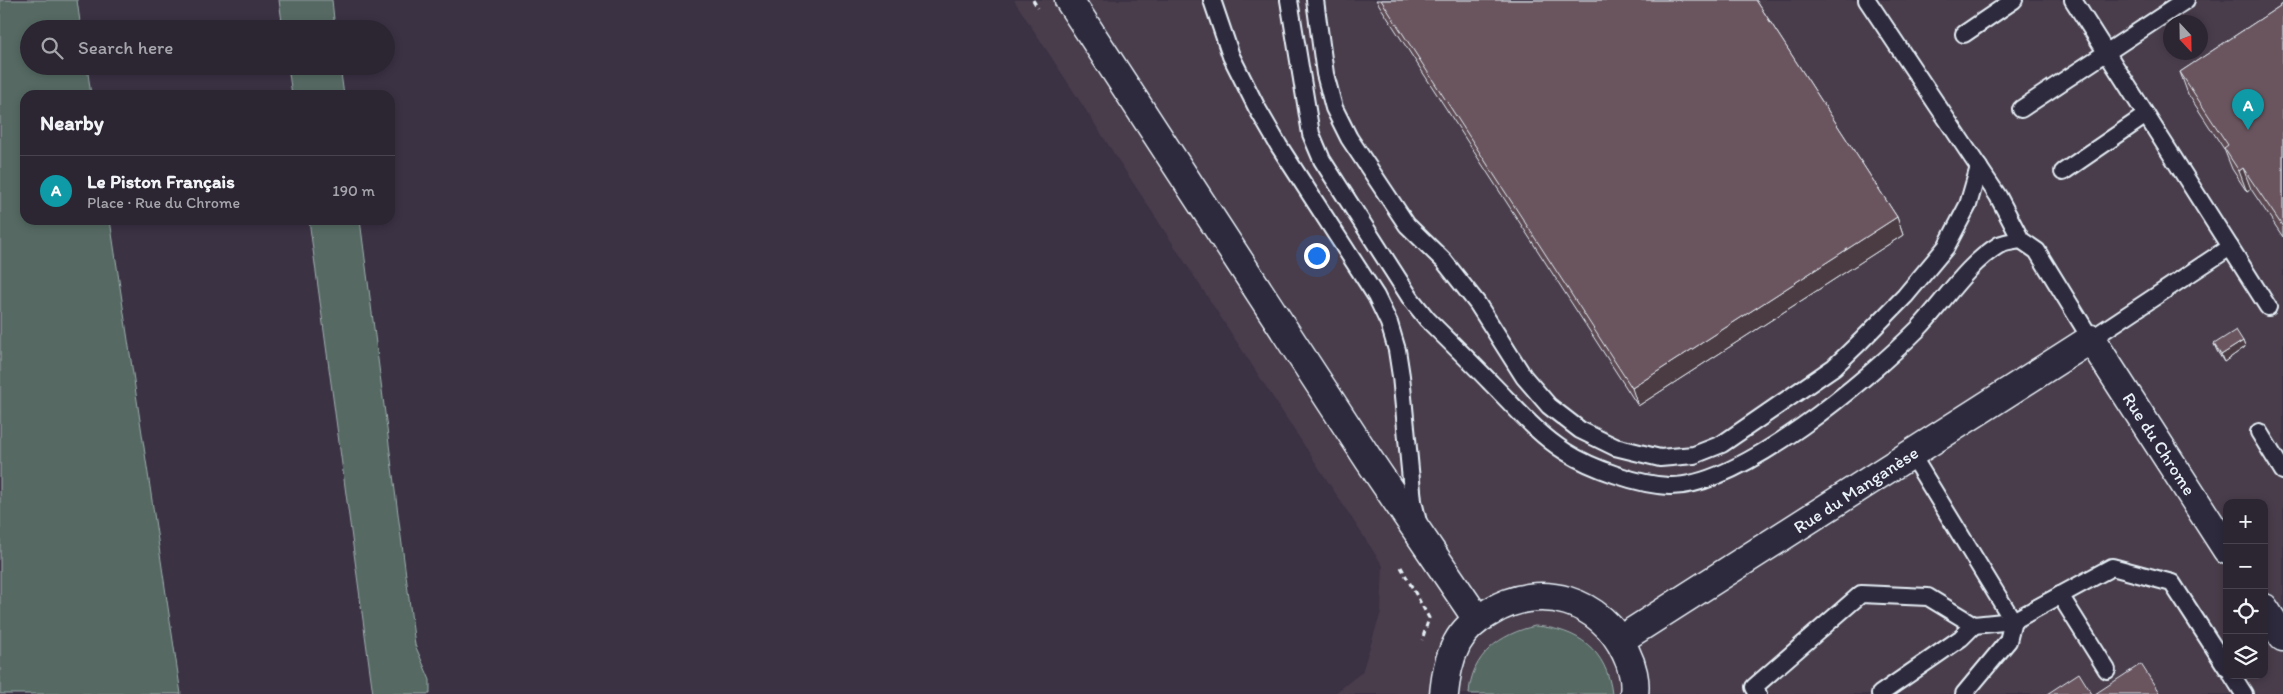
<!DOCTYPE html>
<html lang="en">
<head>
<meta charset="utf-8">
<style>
	body { margin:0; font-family:Itim,sans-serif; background:#38323f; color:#f1f3f6 }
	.controls { position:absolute; right:15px; bottom:15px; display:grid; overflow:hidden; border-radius:10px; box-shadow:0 2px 8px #0003 }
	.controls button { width:45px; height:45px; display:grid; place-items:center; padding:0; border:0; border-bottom:1px solid #48434e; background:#2c2633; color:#f1f3f6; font:25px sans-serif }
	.compass { position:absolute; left:2163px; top:15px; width:45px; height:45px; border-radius:50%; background:#2c2633; box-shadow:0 2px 8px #0003; rotate:158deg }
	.you { position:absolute; left:1316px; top:255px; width:18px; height:18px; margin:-12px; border:4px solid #fff; border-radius:50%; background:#1a73e8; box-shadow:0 0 0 8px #1a73e833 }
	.badge { display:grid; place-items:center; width:32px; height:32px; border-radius:50%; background:#8bbbb9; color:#fff; font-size:16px; font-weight:700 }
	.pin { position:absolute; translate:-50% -41px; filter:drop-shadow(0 1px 2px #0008) }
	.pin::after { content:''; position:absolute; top:26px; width:18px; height:15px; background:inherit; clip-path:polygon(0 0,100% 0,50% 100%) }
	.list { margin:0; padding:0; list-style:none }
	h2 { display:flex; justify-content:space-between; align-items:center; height:65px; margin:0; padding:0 20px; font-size:21px }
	h2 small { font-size:16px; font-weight:400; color:#a6a5ac }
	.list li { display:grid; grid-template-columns:32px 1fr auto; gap:15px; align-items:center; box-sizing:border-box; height:70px; padding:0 20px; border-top:1px solid #48434e }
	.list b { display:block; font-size:19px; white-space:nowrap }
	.list p { margin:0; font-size:16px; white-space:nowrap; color:#a6a5ac }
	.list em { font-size:16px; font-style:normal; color:#a6a5ac }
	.icon { flex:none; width:28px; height:28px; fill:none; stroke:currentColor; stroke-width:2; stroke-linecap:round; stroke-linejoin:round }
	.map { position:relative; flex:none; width:2283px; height:694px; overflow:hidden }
	.search { position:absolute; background:#2c2633; box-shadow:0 2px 8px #0003; left:20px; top:20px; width:375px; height:55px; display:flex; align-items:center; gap:12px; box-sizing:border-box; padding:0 18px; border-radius:28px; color:#a6a5ac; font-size:19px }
	.panel { position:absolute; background:#2c2633; box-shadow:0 2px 8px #0003; left:20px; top:90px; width:375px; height:135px; border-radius:15px }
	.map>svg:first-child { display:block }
</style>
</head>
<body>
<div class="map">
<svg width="2283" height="694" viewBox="0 0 2283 694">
	<rect width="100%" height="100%" fill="#3b3244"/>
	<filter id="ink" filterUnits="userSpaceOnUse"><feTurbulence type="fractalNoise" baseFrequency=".02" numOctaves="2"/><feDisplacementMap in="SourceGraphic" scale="10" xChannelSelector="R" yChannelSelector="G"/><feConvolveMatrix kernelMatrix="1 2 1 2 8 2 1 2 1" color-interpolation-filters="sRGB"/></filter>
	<g filter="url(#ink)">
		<path fill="#493c4c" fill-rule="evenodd" d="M1014 0H2283V694H1334L1362 672 1381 612 1383 566ZM2170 22H2200V52H2170ZM2227 503H2264V675H2227Z"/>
		<g fill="#566a64" stroke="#9faeae">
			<path d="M0 0H77L81 29H29V66H87L91 95H25V220H110L181 694H0Z"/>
			<path d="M279 0H332L335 29H283Z"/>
			<path d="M288 66H340L344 95H292Z"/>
			<path d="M309 220H360L415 645 430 680V694H373Z"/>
			<path d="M1535 626C1578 629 1607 650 1612 694H1469C1471 655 1500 634 1535 626Z"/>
		</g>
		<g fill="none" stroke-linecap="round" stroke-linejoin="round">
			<g stroke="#e8f1f8" stroke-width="20">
				<g id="service">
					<path d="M1212 0 1231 56 1257 108 1279 146 1376 296 1389 323 1397 350 1401 376 1413 501 1418 522"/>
					<path d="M1289 0 1311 134 1322 160 1411 299 1427 319C1448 340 1470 361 1491 383 1515 407 1537 434 1566 452 1591 468 1639 485 1669 486 1740 488 1869 378 1918 329 1944 302 1966 265 1999 245 2005 242 2014 241 2021 240L2037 251 2091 339 2230 247 2268 307"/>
					<path d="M1315 0 1325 74 1334 108 1349 138 1407 225 1444 261 1477 303 1524 377 1549 406 1580 430 1615 447 1660 458 1694 455 1722 444 1834 367 1861 341 1905 296 1946 247 1968 205 1979 167"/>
					<path d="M1867 0 1998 196 2021 240"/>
					<path d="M2073 0 2230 247"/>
					<path d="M1964 34 2014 0"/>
					<path d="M2021 109 2186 0"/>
					<path d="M2063 172 2146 115"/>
					<path d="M2259 432 2283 471"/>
					<path d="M1911 454 2013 621 2112 567 2172 583 2227 668"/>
					<path d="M2060 595 2107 670"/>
					<path d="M2232 675 2244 694"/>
					<path d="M1758 694 1754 687 1861 594 1928 597 1974 625 2013 621 2008 641 1964 694"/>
					<path d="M1880 694 1961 638 1974 625"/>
				</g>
			</g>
			<g stroke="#e8f1f8" stroke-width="31">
				<g id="minor">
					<path d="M2264 608 2283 637"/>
					<path d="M1620 640 2091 339 2227 550"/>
				</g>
			</g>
			<g stroke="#e8f1f8" stroke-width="31">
				<g id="tertiary">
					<path d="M1069 0 1369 460 1477 619"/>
					<path d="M1444 694C1446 676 1448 660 1457 643 1464 630 1477 619 1490 612 1540 581 1602 600 1626 653 1632 665 1636 681 1634 694"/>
				</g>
			</g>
			<g stroke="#e8f1f8" stroke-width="3" stroke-dasharray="5 4" stroke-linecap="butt">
				<path d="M1033 0 1038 8"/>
				<path d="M1401 567 1429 618 1422 640"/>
			</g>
			<use href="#service" stroke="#2f2a3d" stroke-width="16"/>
			<use href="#minor" stroke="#2f2a3d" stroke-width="28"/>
			<use href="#tertiary" stroke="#2f2a3d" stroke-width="28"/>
		</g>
		<g fill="#5c4851" stroke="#e8f1f8">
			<path d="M1376 0H1756L1897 217 1903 235 1638 406Z"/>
			<path d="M2283 4V237L2251 189 2247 192 2232 169 2224 149 2188 94 2180 72Z"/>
			<path d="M2243 341 2245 347 2224 362 2217 351 2214 344Z"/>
		</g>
		<g fill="#4b3b42" stroke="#e8f1f8">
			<path d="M2243 168 2251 189 2247 192 2239 171Z"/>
			<path d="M1897 217 1903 235 1638 406 1632 388Z"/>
			<path d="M2243 341 2245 347 2224 362 2221 355Z"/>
		</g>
		<g fill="#6b545e" stroke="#e8f1f8">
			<path d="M1381 0H1756L1897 217 1632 388Z"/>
			<path d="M2283 4V227L2243 168 2239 171 2224 148 2228 145 2180 72Z"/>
			<path d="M2236 330 2243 341 2221 355 2214 344Z"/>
			<path d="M2141 664 2160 694H2095Z"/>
			<path d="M2079 673 2092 694H2047Z"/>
		</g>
	</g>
	<g text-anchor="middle" stroke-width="4.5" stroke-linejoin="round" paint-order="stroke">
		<g font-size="18" fill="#e8f1f8" stroke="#2f2a3d">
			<text transform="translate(2159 444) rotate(57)" y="6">Rue du Chrome</text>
			<text transform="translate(1856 490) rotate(-33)" y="6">Rue du Manganèse</text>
		</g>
	</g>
</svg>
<div class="controls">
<button>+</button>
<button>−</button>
<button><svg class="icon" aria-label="locate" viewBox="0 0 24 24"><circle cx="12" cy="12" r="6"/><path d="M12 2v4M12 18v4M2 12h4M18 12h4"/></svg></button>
<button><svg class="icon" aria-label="layers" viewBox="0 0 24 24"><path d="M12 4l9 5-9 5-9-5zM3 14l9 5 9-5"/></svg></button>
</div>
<svg class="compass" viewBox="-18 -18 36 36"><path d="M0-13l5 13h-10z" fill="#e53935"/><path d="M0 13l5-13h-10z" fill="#a6a5ac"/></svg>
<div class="you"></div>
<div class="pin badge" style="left:2248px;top:130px;background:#0f9aa8">A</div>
<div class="search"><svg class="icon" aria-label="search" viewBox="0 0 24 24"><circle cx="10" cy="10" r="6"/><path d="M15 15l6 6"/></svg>Search here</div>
<section class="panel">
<h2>Nearby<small></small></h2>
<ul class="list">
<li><span class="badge" style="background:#0f9aa8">A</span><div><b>Le Piston Français</b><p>Place · Rue du Chrome</p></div><em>190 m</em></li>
</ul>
</section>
</div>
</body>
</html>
